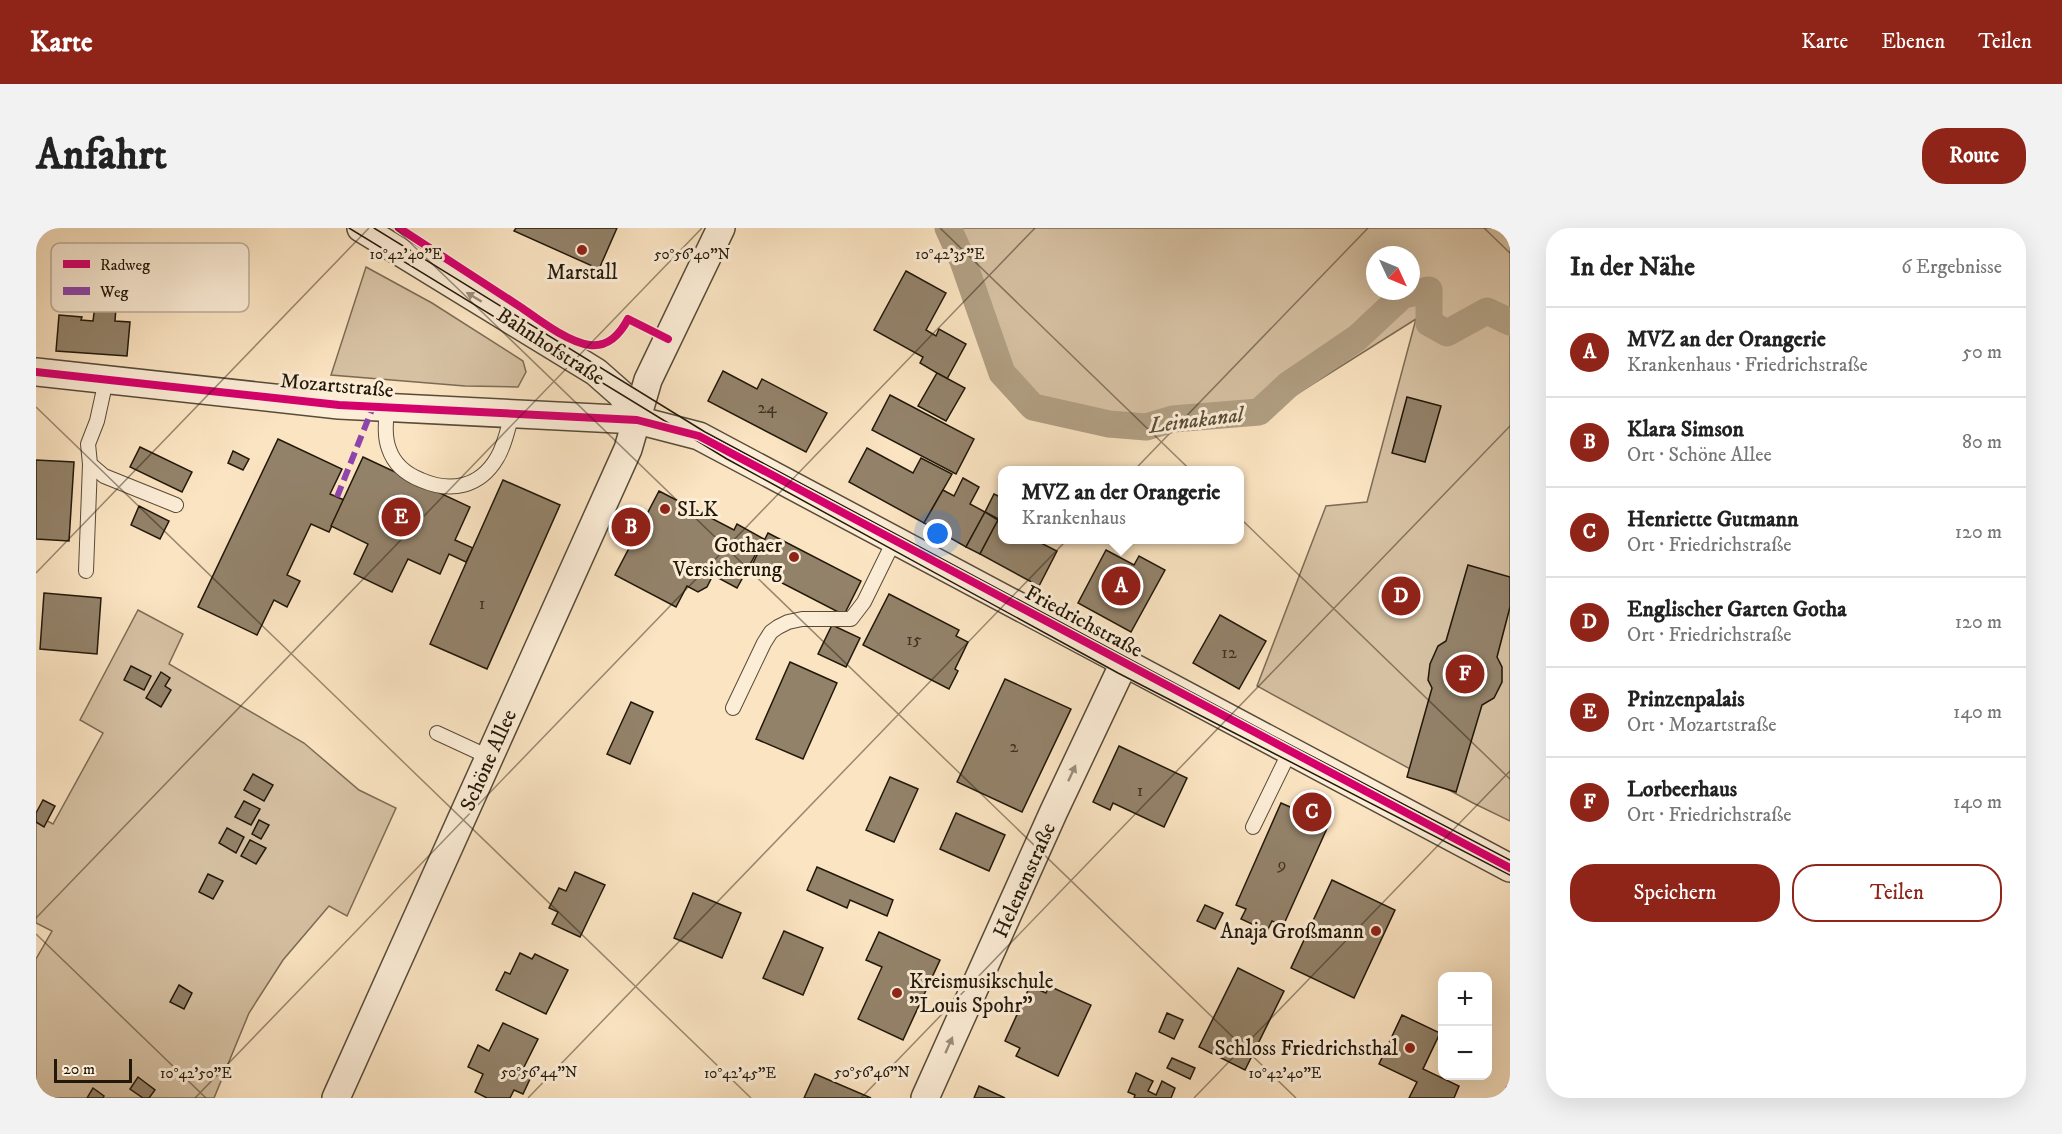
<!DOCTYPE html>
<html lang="de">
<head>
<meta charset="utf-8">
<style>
	body { margin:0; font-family:"IM FELL DW Pica",serif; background:#f2f2f2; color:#222 }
	.controls { position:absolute; right:18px; bottom:18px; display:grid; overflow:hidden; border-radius:12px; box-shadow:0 6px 24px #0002 }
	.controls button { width:54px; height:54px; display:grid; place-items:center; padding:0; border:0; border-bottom:2px solid #e0e0e0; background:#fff; color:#222; font:30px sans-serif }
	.compass { position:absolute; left:1330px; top:18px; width:54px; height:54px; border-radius:50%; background:#fff; box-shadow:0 6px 24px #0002; rotate:134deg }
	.scale { position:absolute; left:18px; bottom:15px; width:78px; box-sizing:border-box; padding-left:6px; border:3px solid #22180a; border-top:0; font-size:16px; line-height:21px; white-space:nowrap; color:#22180a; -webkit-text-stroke:4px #fcedd7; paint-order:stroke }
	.you { position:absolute; left:902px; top:306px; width:21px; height:21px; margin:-15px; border:4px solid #fff; border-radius:50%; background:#1a73e8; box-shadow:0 0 0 9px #1a73e833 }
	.badge { display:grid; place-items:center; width:39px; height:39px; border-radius:50%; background:#8f2418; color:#fff; font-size:20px; font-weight:700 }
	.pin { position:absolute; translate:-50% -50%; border:3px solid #fff; box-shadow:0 2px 6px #0006 }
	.popup { position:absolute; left:962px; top:238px; width:246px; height:78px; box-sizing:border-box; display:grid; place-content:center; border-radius:12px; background:#fff; filter:drop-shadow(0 2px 4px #0005); font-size:20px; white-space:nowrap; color:#767676 }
	.popup b { font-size:22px; color:#222 }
	.popup::after { content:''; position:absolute; left:50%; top:100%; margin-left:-12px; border:12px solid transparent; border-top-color:#fff }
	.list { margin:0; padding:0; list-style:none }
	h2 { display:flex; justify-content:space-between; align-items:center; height:78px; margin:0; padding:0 24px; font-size:26px }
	h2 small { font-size:20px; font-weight:400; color:#767676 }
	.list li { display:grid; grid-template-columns:39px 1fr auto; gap:18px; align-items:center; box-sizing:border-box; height:90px; padding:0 24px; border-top:2px solid #e0e0e0 }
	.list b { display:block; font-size:22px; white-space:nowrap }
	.list p { margin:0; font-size:20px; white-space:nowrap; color:#767676 }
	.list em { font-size:20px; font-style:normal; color:#767676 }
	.actions { display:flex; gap:12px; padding:18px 24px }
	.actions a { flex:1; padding:14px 0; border:2px solid #8f2418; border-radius:24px; text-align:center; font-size:21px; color:#8f2418 }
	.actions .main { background:#8f2418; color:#fff }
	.map { position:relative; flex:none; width:1474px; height:870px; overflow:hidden; border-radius:24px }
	header { display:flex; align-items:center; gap:36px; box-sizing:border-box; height:84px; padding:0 30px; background:#8f2418; color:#fff }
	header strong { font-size:28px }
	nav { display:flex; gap:33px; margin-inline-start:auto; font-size:21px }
	.intro { display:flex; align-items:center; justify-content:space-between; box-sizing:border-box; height:144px; padding:0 36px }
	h1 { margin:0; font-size:42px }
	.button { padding:15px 27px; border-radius:24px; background:#8f2418; color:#fff; font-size:21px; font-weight:700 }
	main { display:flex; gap:36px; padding:0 36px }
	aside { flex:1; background:#fff; border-radius:24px; box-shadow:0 6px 24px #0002 }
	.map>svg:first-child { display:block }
</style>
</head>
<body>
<header>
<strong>Karte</strong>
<nav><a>Karte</a><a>Ebenen</a><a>Teilen</a></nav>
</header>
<div class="intro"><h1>Anfahrt</h1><a class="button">Route</a></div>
<main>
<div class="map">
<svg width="1474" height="870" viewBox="0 0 1474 870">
	<rect width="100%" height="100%" fill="#fbe4c2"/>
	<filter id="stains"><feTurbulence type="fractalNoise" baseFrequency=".00333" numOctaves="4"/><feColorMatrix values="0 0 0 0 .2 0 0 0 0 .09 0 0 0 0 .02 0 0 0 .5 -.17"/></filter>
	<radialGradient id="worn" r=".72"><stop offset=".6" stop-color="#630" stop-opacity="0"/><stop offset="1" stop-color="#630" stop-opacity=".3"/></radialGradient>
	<g fill="#d6c1a3" stroke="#7c6c56" stroke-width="1.5" fill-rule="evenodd">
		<path d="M904 0H1474V593L1437 575 1221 458 1290 278 1331 274 1380 91 1226 188 1115 206 995 181 961 146 934 65ZM1339 27H1375V63H1339Z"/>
		<path d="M330 39 396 75 487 133 490 144 482 159 429 158 295 147Z"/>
		<path d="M102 382 147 406 133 436 268 515 323 562 360 580 311 688 293 678 247 732 213 785 178 870H0V731L16 703 0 695V587L17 596 67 505 44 492Z"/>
	</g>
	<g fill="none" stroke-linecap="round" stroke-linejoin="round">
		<path stroke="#b19f83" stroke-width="27" d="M912 0 927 33 966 145 997 179 1073 196 1110 199 1137 191 1223 184 1252 157 1321 110 1367 67 1393 62V95L1411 105 1451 83 1474 94"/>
	</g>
	<g fill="#93826a" stroke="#22180a" stroke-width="1.5">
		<path d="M480 0H581L563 41 478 3Z"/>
		<path d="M870 43 910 65 890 102 900 108 903 101 930 116 911 151 884 135 887 129 838 102Z"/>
		<path d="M59 77 80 79 79 93 94 94 91 128 20 123 23 87 46 89 45 92 57 93Z"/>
		<path d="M687 143 721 161 726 151 791 185 770 224 672 173Z"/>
		<path d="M901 145 929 160 910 193 882 178Z"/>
		<path d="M854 167 938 211 920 246 836 202Z"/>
		<path d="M1371 169 1405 178 1389 234 1356 225Z"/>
		<path d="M242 211 306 241 294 266 308 272 293 304 275 296 251 347 264 353 251 379 238 372 221 407 162 379Z"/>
		<path d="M104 219 156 244 146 264 94 239Z"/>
		<path d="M831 220 877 245 885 230 916 246 888 295 813 254Z"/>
		<path d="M197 223 213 231 207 242 192 235Z"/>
		<path d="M327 229 434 279 419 312 437 320 430 334 413 326 404 346 372 331 356 364 318 346 332 316 295 298Z"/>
		<path d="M0 232 38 234 33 313 0 311Z"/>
		<path d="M927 250 943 259 934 276 949 284 930 319 888 295 907 262 918 268Z"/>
		<path d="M467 252 524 277 451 441 394 416Z"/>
		<path d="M623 263 698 302 701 296 728 311 701 360 677 347 671 359 662 364 651 358 640 379 579 347Z"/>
		<path d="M958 266 966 270V293L949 284Z"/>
		<path d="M103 278 133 293 124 311 95 297Z"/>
		<path d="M949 284 962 292 944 326 930 319Z"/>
		<path d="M962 292 966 294V312H999L1021 323 1003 358 944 326Z"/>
		<path d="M732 305 825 353 808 387 715 339Z"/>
		<path d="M1070 322 1098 337 1103 328 1129 342 1095 404 1042 375Z"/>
		<path d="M1432 337 1474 349V379L1461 429 1466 439V454L1458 470 1446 477 1420 564 1371 549 1396 460 1392 452 1394 436 1402 418 1410 413Z"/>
		<path d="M8 365 65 370 61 426 4 421Z"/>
		<path d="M853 366 923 402 920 408 932 414 919 441 922 443 913 461 827 417Z"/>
		<path d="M1184 387 1230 413 1203 461 1157 435Z"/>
		<path d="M796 397 824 410 810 439 782 426Z"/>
		<path d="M754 434 801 455 767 531 720 511Z"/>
		<path d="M95 438 115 448 108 462 88 452Z"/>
		<path d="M125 444 134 450 129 458 135 462 125 479 110 470Z"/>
		<path d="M969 451 1035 481 986 584 921 554Z"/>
		<path d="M595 474 617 484 594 536 571 526Z"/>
		<path d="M1083 518 1151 550 1128 599 1077 575 1074 582 1057 574Z"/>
		<path d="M217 546 237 557 228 573 208 562Z"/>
		<path d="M854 549 882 561 858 614 830 602Z"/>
		<path d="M7 572 19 578 8 599 0 594V585Z"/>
		<path d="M208 573 224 581 215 597 199 589Z"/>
		<path d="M1245 575 1293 596 1247 698 1236 693 1231 703 1205 691 1210 681 1200 677Z"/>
		<path d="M920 585 969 607 953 643 904 621Z"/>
		<path d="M223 592 233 597 225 611 216 606Z"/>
		<path d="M191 600 208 609 200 625 183 615Z"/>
		<path d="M214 612 230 620 220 636 205 628Z"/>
		<path d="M781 639 857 672 851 688 814 672 811 680 771 662Z"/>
		<path d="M539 644 569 657 544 709 516 696 522 684 513 680 523 660 530 663Z"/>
		<path d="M172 646 187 653 177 671 163 664Z"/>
		<path d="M1296 652 1359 682 1318 770 1255 740Z"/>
		<path d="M657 665 705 685 686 730 638 710Z"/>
		<path d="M1169 677 1187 685 1179 701 1161 693Z"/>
		<path d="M748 703 787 720 767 767 727 750Z"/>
		<path d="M843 704 904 732 867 812 822 791 846 739 830 732Z"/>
		<path d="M484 725 496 731 499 726 532 742 510 786 460 762 469 744 474 746Z"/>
		<path d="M1202 740 1248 763 1209 842 1163 819Z"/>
		<path d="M143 757 156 765 148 781 134 774Z"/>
		<path d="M994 758 1010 765 1013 758 1055 777 1022 848 980 828 984 820 969 813Z"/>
		<path d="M1131 785 1147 792 1138 811 1123 804Z"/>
		<path d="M1366 787 1404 805 1387 841 1423 858 1418 870H1373L1381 854 1343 836Z"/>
		<path d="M467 795 502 811 485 845 495 849 487 866 478 862 474 870H451L439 864 447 846 432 839 442 817 453 823Z"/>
		<path d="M1136 830 1159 840 1154 851 1131 840Z"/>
		<path d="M1100 845 1117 853 1112 863 1120 867 1126 853 1139 860 1135 870H1098L1099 867 1092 864Z"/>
		<path d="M779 846 835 870H768Z"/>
		<path d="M102 849 119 862 113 870H107L94 861Z"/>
		<path d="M943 858 969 870H938Z"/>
		<path d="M57 860 68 868 67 870H51Z"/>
	</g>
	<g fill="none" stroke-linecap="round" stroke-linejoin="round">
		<g stroke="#584b38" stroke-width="16">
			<g id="lane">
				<path d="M70 152 61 193 52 216 54 236 68 248 140 277"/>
				<path d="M351 180C350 193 348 208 353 221 358 236 370 246 385 252 415 265 444 259 461 230 469 217 472 200 476 186"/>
				<path d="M50 343 54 236"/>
				<path d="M697 480 728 415 735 404 742 399 752 394 766 391H815L828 374 858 313"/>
				<path d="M401 505 453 529"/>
				<path d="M1217 599 1254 523"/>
			</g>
		</g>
		<g stroke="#584b38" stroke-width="30">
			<g id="street">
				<path d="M325 0 560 144 585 166 601 192"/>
				<path d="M0 144 303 177 601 192 663 208 1474 640"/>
				<path d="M300 870 592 221 612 152 685 0"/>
				<path d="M889 870 1018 583 1088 435"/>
			</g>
		</g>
		<use href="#lane" stroke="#fcedd7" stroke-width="14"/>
		<use href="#street" stroke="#fcedd7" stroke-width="27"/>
		<g stroke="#22180a" stroke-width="1.5">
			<path d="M313 0 691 231 1082 445 1474 647"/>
			<path d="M338 0 669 204 1224 501 1474 632"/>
		</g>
		<g stroke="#8e44ad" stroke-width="6" stroke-dasharray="12 6" stroke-linecap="butt">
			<path d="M301 269 337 179"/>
			<path d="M1468 870 1474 857"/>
		</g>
		<g stroke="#fcedd7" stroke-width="11">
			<g id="cycleway">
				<path d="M363 0C404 27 445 53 486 80 503 92 533 115 554 117 573 119 584 106 592 91L632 111"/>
				<path d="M0 144 303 177 601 192 663 208 1474 640"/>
			</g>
		</g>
		<use href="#cycleway" stroke="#d6006c" stroke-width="8"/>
	</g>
	<defs><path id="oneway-solid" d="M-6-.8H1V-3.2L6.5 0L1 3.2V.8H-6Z" transform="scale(1.5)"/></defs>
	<g fill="#9a8d7b">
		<use href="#oneway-solid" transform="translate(438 69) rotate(-149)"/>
		<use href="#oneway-solid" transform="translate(1036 545) rotate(-65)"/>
		<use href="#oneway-solid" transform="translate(913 817) rotate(-66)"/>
	</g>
	<path fill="none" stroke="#22180a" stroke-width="1.5" stroke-opacity="0.45" d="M359 0 1260 870M904 0 1474 551M1448 0 1474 25M0 179 715 870M0 345 333 0M0 690 666 0M0 706 170 870M159 870 999 0M492 870 1332 0M825 870 1474 198M1158 870 1474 543"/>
	<g fill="#8f2418" stroke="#fcedd7" stroke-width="2">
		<circle cx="546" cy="22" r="6"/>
		<circle cx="629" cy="281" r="6"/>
		<circle cx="758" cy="329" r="6"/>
		<circle cx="1340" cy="703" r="6"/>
		<circle cx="861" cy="765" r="6"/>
		<circle cx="1374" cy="820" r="6"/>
	</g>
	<g text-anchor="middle" stroke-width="6" stroke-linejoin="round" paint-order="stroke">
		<g font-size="18" fill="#3e3222">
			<text x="731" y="185">24</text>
			<text x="446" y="381">1</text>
			<text x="878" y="417">15</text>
			<text x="1193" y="430">12</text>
			<text x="978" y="524">2</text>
			<text x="1104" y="568">1</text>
			<text x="1246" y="642">9</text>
		</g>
		<g font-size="21" fill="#22180a" stroke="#fcedd7" text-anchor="end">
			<text x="546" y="51" text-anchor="middle">Marstall</text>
			<text x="641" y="288" text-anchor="start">SLK</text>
			<text x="746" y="324">Gothaer<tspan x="746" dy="24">Versicherung</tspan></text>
			<text x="1328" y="710">Anaja Großmann</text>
			<text x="873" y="760" text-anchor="start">Kreismusikschule<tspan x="873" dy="24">"Louis Spohr"</tspan></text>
			<text x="1362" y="827">Schloss Friedrichsthal</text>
		</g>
		<g font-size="21" fill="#22180a" stroke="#fcedd7">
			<text transform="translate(515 118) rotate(33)" y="7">Bahnhofstraße</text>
			<text transform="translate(301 157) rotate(5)" y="7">Mozartstraße</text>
			<text transform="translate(1048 393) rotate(28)" y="7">Friedrichstraße</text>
			<text transform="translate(452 532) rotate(-66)" y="7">Schöne Allee</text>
			<text transform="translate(988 652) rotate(-66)" y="7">Helenenstraße</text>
		</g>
		<g font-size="22" font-style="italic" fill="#5b4e3a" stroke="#fcedd7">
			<text transform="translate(1160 191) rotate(-7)" y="8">Leinakanal</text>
		</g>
	</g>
	<rect x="15" y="15" width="198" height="69" rx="9" fill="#fcedd7" stroke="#bbad9a" stroke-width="1.5"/>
	<rect x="27" y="32" width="27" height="8" fill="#d6006c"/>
	<rect x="27" y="59" width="27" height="8" fill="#8e44ad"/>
	<g font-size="16" fill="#22180a">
		<text x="64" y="42">Radweg</text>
		<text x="64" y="69">Weg</text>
	</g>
	<g font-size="15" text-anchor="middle" fill="#22180a" stroke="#fcedd7" stroke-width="6" stroke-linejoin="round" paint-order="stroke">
		<text x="370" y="31">10°42'40"E</text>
		<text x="914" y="31">10°42'35"E</text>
		<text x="656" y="31">50°56'40"N</text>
		<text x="503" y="849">50°56'44"N</text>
		<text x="836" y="849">50°56'46"N</text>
		<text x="160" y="850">10°42'50"E</text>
		<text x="704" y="850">10°42'45"E</text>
		<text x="1249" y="850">10°42'40"E</text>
	</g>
	<rect width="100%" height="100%" filter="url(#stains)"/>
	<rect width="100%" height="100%" fill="url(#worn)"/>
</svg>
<div class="controls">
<button>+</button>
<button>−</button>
</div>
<svg class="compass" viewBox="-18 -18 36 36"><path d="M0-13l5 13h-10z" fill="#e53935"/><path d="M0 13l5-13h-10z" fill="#767676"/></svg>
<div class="scale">20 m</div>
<div class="you"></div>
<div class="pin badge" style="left:1085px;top:358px">A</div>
<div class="popup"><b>MVZ an der Orangerie</b>Krankenhaus</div>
<div class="pin badge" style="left:595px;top:299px">B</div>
<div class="pin badge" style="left:1276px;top:584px">C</div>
<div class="pin badge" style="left:1365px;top:368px">D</div>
<div class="pin badge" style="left:365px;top:289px">E</div>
<div class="pin badge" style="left:1429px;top:446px">F</div>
</div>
<aside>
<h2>In der Nähe<small>6 Ergebnisse</small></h2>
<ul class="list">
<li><span class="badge">A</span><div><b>MVZ an der Orangerie</b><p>Krankenhaus · Friedrichstraße</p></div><em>50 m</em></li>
<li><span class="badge">B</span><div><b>Klara Simson</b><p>Ort · Schöne Allee</p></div><em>80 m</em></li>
<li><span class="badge">C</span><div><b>Henriette Gutmann</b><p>Ort · Friedrichstraße</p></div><em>120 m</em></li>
<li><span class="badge">D</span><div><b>Englischer Garten Gotha</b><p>Ort · Friedrichstraße</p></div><em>120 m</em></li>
<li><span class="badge">E</span><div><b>Prinzenpalais</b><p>Ort · Mozartstraße</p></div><em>140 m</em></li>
<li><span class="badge">F</span><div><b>Lorbeerhaus</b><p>Ort · Friedrichstraße</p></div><em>140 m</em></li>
</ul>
<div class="actions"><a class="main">Speichern</a><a>Teilen</a></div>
</aside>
</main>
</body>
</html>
